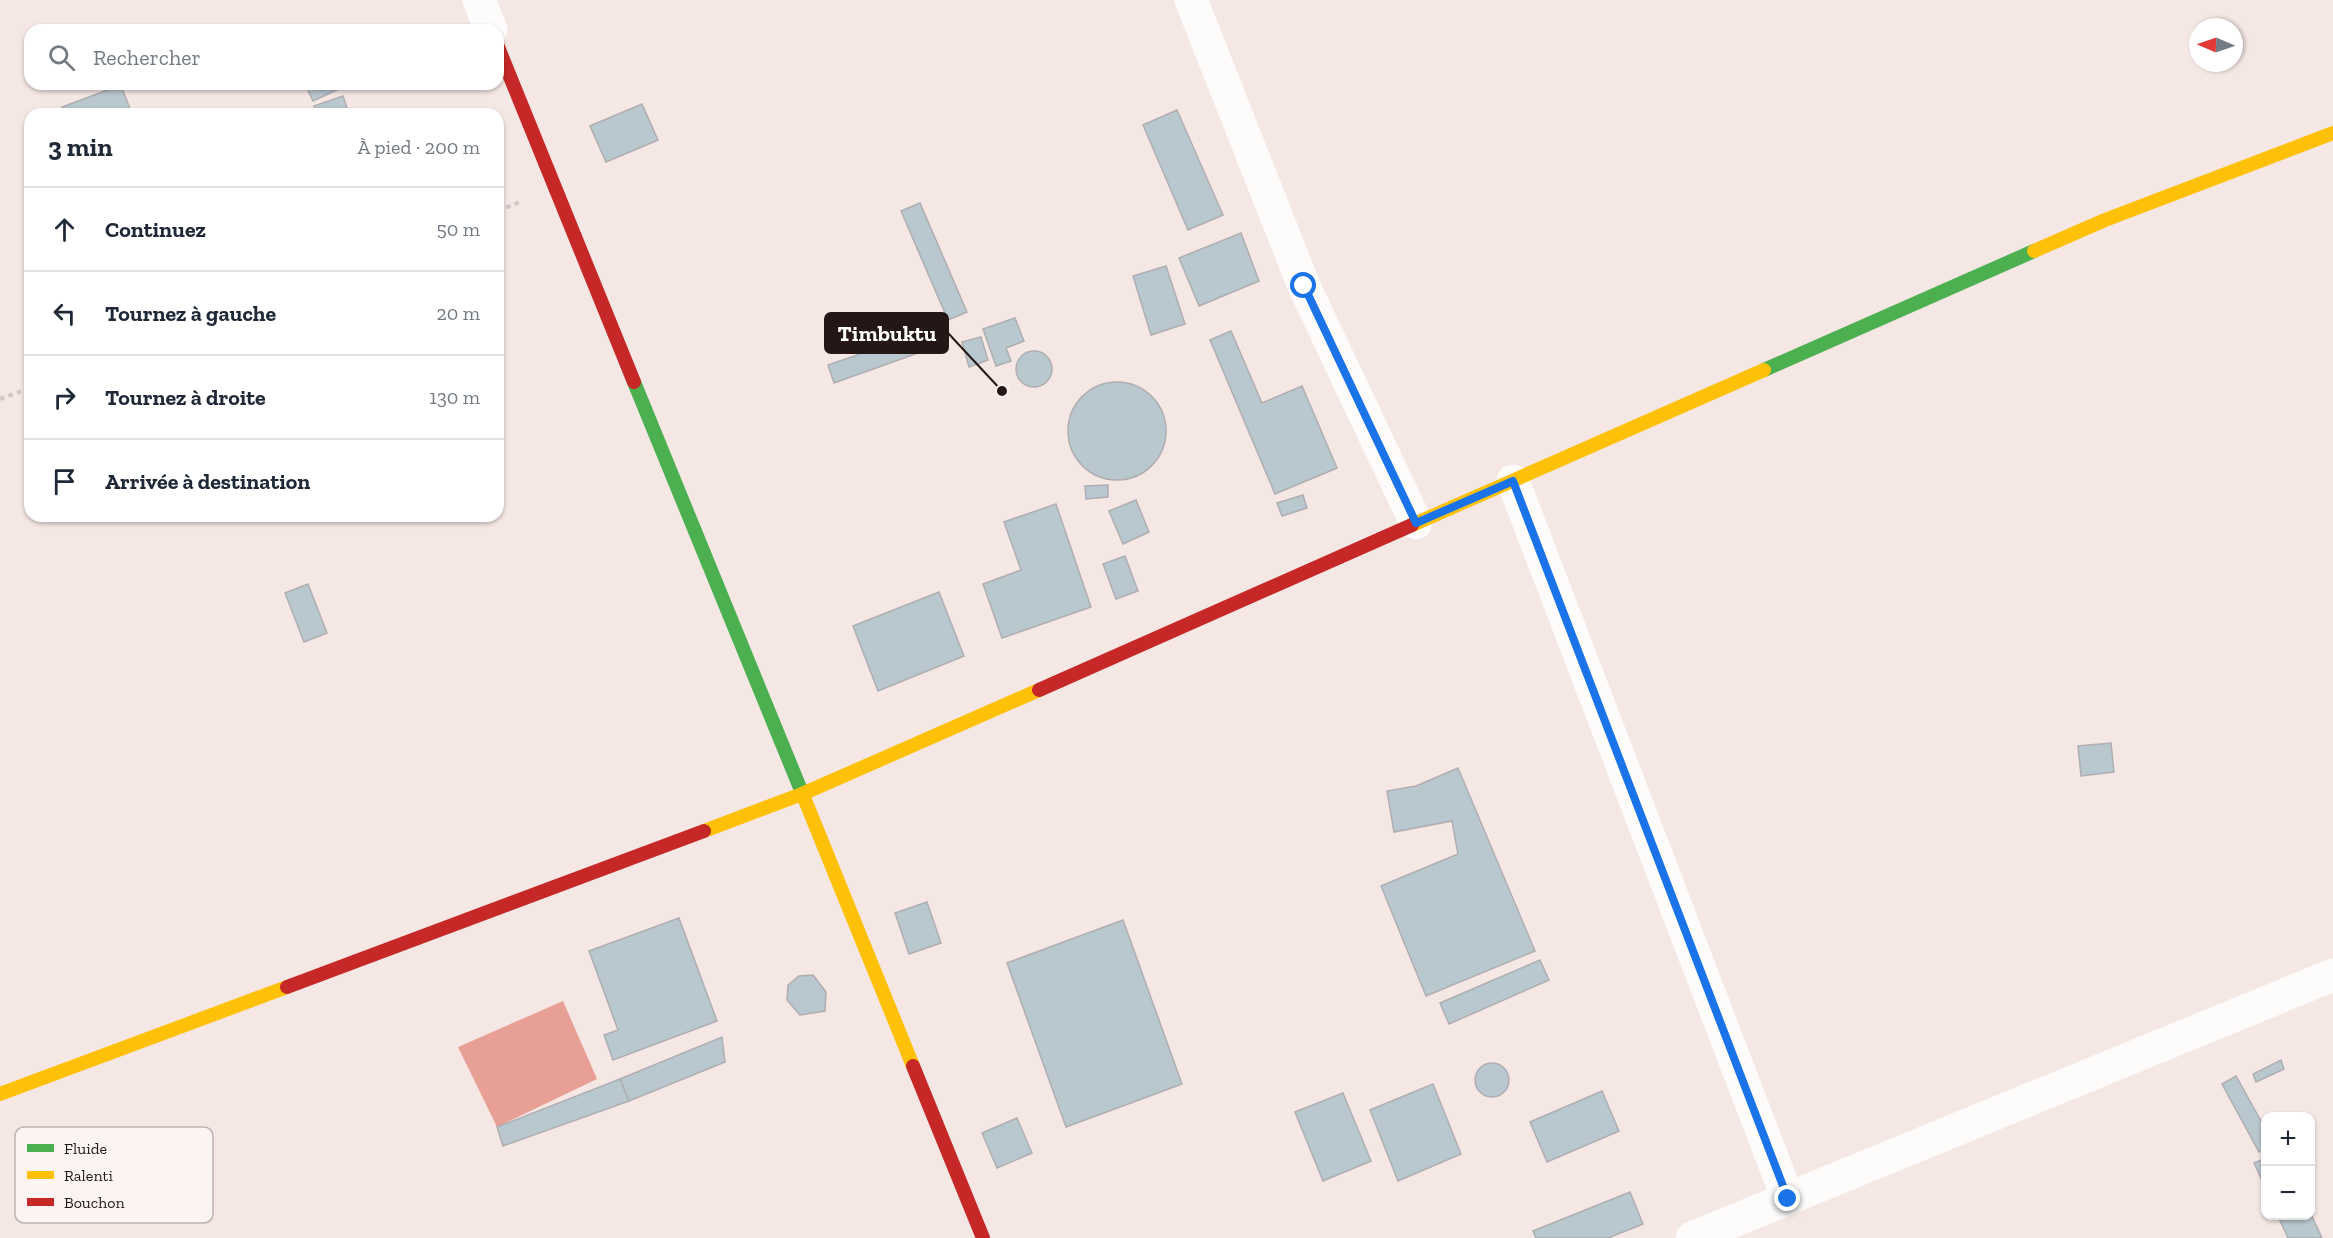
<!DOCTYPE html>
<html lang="fr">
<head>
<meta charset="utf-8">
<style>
	body { margin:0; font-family:"Zilla Slab",serif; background:#f2f2f3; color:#1f2937 }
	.controls { position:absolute; right:18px; bottom:18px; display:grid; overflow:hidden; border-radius:12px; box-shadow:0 2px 4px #0004 }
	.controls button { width:54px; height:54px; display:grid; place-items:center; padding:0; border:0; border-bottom:2px solid #e0e1e3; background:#fff; color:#1f2937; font:30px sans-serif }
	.compass { position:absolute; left:2189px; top:18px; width:54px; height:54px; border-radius:50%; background:#fff; box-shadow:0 2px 4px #0004; rotate:272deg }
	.stop { position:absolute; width:18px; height:18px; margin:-14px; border:4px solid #1a73e8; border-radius:50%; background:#fff }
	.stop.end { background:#1a73e8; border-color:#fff; box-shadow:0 2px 6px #0008 }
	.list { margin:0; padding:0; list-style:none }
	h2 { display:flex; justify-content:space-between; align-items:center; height:78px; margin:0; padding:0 24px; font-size:26px }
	h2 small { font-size:20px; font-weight:400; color:#747a83 }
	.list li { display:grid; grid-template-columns:39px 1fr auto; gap:18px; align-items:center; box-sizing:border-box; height:84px; padding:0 24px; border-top:2px solid #e0e1e3 }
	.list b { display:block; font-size:22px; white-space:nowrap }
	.list em { font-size:20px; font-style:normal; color:#747a83 }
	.icon { flex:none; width:33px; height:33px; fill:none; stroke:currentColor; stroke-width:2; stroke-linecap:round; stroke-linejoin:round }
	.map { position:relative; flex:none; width:2333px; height:1238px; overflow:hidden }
	.search { position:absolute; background:#fff; box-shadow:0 2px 4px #0004; left:24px; top:24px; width:480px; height:66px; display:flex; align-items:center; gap:15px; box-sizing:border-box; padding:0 21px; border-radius:18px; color:#747a83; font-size:22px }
	.panel { position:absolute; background:#fff; box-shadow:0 2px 4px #0004; left:24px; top:108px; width:480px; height:414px; border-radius:18px }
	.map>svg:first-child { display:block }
</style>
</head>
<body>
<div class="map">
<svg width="2333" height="1238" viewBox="0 0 2333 1238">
	<rect width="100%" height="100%" fill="#f5e7e4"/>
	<path fill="#e8a096" d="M563 1001 597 1079 497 1127 458 1047Z"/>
	<g fill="#b9c7cf" stroke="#afaeb1" stroke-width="1.5">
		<path d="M305 84H337L339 89 313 101Z"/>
		<path d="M121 85 132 114H64L62 107Z"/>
		<path d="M343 96 349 114H316L314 106Z"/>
		<path d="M642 104 658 140 606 162 590 126Z"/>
		<path d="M1177 110 1223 215 1188 230 1143 125Z"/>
		<path d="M920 203 967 312 948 320 901 211Z"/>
		<path d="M1241 233 1259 281 1199 306 1179 258Z"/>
		<path d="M1166 266 1185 324 1151 335 1133 276Z"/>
		<path d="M1015 318 1024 341 1006 348 1011 361 996 366 983 329Z"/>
		<path d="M1231 331 1262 403 1302 386 1337 468 1275 494 1210 340Z"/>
		<path d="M912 336 918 353 834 383 828 365Z"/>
		<path d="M981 337 988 360 969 367 962 342Z"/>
		<circle cx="1034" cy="369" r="18"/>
		<circle cx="1117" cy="431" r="49"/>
		<path d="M1108 485V497L1086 499 1085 486Z"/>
		<path d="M1303 495 1307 508 1282 516 1277 503Z"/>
		<path d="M1136 500 1149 532 1123 544 1109 511Z"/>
		<path d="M1056 504 1091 607 1002 638 983 584 1021 570 1004 522Z"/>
		<path d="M1125 556 1138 591 1116 599 1103 564Z"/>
		<path d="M308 584 327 633 304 642 285 593Z"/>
		<path d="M939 592 964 656 878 691 853 626Z"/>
		<path d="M2111 743 2114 772 2081 776 2078 746Z"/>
		<path d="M1458 768 1535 951 1426 996 1381 886 1458 854 1452 821 1394 832 1387 791 1416 786Z"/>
		<path d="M927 902 941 943 909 954 895 913Z"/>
		<path d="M679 918 717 1021 613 1060 604 1035 618 1030 589 951Z"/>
		<path d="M1123 920 1182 1084 1066 1127 1007 963Z"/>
		<path d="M1540 960 1549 980 1449 1024 1440 1003Z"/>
		<path d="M813 975 826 992 825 1011 800 1015 787 1000 788 985 799 976Z"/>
		<path d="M722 1037 725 1062 629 1101 620 1079Z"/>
		<path d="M2281 1060 2284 1069 2256 1082 2253 1074Z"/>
		<circle cx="1492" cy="1080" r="17"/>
		<path d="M2236 1076 2266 1130V1149L2259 1152 2222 1084Z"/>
		<path d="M620 1079 629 1101 503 1146 497 1127Z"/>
		<path d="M1433 1084 1461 1154 1398 1181 1370 1110Z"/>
		<path d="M1602 1091 1619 1131 1547 1162 1530 1122Z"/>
		<path d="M1343 1093 1371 1161 1323 1181 1295 1112Z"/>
		<path d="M1017 1118 1032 1153 997 1168 982 1133Z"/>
		<path d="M2266 1158V1189L2254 1163Z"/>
		<path d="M1630 1192 1643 1224 1608 1238H1536L1533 1231Z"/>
		<path d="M2310 1212 2322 1238H2288L2278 1216H2310Z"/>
	</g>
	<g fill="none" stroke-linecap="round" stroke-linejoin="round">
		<g stroke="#cdc8c7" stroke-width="4" stroke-dasharray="4.5 4.5" stroke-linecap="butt">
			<path d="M498 211 522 201"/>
			<path d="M0 399 30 388"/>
		</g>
		<g stroke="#fefbfb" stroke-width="33">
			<path d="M479 0 491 30"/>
			<path d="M1191 0 1304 286 1416 523"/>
			<path d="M1513 481 1788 1199"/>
			<path d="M1692 1238 2333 975"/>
		</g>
		<g stroke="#4caf50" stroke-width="14">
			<path d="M1764 370 2034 251"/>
			<path d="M634 382 805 800"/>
		</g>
		<g stroke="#ffc107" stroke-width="14">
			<path d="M2034 251 2105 220 2333 133"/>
			<path d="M1412 525 1764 370"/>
			<path d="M805 800 913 1066"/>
			<path d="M704 831 802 794 1039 690"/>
			<path d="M0 1094 287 987"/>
		</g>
		<g stroke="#c62828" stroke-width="14">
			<path d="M498 47 634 382"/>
			<path d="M1039 690 1412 525"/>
			<path d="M287 987 704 831"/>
			<path d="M913 1066 983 1238"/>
		</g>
	</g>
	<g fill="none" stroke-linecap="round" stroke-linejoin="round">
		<path stroke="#1a73e8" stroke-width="8" d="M1304 286 1416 523 1513 481 1788 1199"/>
	</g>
	<rect x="15" y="1127" width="198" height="96" rx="9" fill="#fcf4f3" stroke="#bcb2b0" stroke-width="1.5"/>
	<rect x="27" y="1144" width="27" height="8" fill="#4caf50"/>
	<rect x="27" y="1171" width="27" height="8" fill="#ffc107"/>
	<rect x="27" y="1198" width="27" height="8" fill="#c62828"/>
	<g font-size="16" fill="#251715">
		<text x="64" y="1154">Fluide</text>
		<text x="64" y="1181">Ralenti</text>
		<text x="64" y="1208">Bouchon</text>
	</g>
	<path fill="none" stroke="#251715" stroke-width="2" d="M1002 391L948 333"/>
	<circle fill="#251715" stroke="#fcf4f3" stroke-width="2" cx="1002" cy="391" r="6"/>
	<rect fill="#251715" stroke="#251715" stroke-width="2" x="825" y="313" width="123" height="40" rx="6"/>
	<g font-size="22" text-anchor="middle" font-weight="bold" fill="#fff">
		<text x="887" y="341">Timbuktu</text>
	</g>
</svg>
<div class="controls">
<button>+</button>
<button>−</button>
</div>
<svg class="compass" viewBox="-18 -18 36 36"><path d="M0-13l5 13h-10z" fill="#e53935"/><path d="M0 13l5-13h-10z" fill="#747a83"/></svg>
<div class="stop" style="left:1304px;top:286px"></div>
<div class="stop end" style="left:1788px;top:1199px"></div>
<div class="search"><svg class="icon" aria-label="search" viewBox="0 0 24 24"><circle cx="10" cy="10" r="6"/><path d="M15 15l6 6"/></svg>Rechercher</div>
<section class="panel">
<h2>3 min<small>À pied · 200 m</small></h2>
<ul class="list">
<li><svg class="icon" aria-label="ahead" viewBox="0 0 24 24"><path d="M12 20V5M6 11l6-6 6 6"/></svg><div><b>Continuez</b></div><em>50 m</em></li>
<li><svg class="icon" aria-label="left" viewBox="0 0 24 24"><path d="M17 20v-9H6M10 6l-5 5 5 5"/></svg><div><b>Tournez à gauche</b></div><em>20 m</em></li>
<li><svg class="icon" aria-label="right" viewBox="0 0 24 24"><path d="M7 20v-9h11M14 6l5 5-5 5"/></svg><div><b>Tournez à droite</b></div><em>130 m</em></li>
<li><svg class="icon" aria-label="arrive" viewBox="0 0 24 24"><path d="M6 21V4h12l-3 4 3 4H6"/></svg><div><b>Arrivée à destination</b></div></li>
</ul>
</section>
</div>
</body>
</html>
